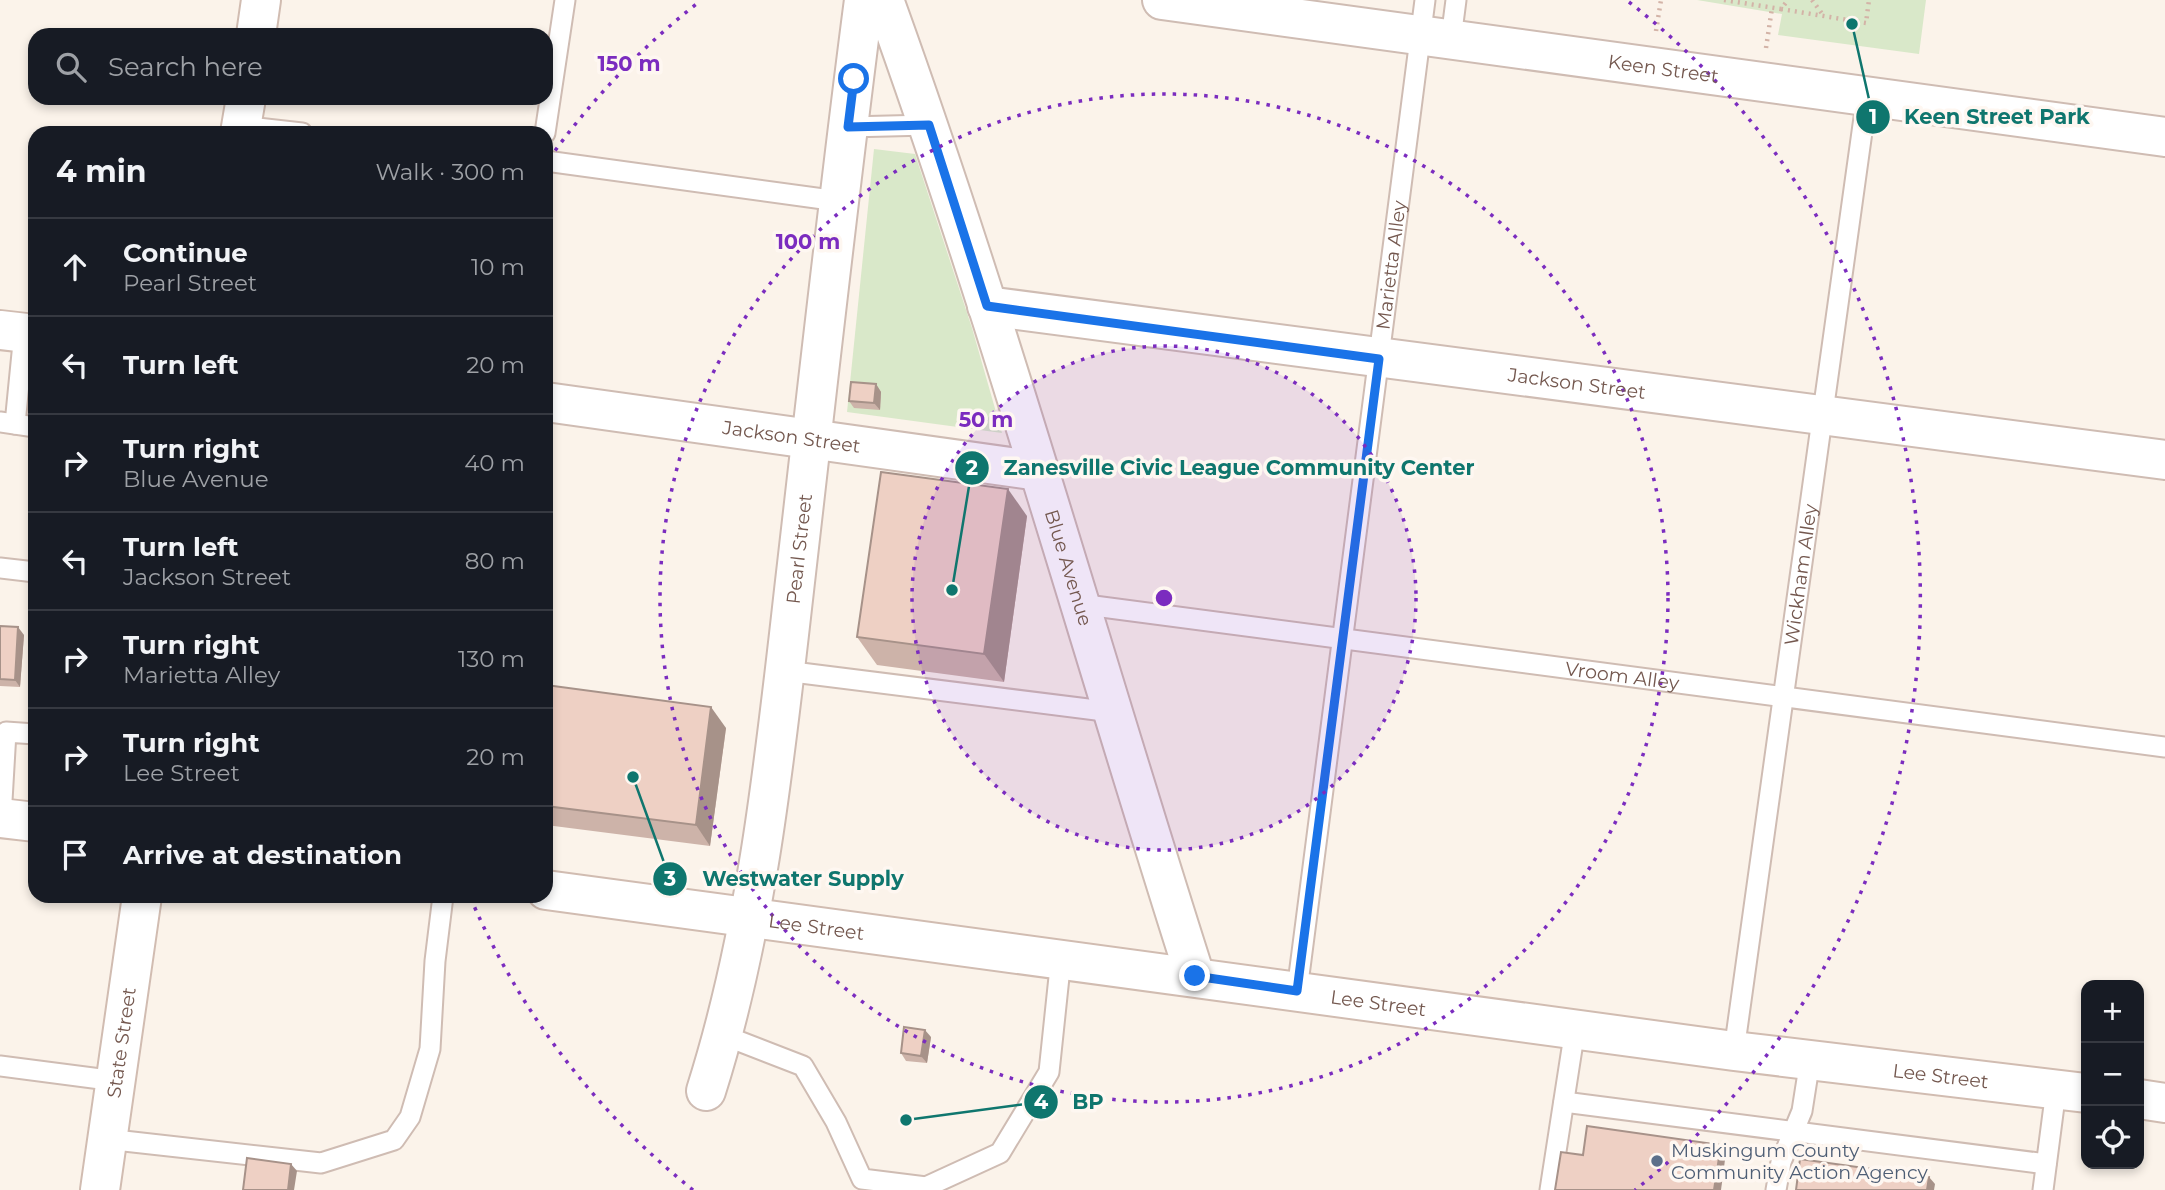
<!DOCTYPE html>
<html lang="en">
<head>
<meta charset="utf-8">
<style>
	body { margin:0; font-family:Montserrat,sans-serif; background:#20242c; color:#f1f3f6 }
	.controls { position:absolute; right:21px; bottom:21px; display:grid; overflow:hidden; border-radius:14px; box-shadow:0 4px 10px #0003 }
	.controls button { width:63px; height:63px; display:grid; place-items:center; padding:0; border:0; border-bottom:2px solid #363941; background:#171b24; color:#f1f3f6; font:35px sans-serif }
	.stop { position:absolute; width:21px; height:21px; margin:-16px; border:5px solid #1a73e8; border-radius:50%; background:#fff }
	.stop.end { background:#1a73e8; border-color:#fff; box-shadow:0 2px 7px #0008 }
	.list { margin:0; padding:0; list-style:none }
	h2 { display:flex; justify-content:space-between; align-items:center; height:91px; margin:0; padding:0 28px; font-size:30px }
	h2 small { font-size:23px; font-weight:400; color:#9ea1a6 }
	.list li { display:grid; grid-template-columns:46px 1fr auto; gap:21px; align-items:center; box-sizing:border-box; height:98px; padding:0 28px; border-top:2px solid #363941 }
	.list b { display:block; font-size:26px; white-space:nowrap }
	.list p { margin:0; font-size:23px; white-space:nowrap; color:#9ea1a6 }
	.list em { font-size:23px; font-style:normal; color:#9ea1a6 }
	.icon { flex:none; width:38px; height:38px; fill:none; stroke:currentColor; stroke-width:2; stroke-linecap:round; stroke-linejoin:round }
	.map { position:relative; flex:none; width:2165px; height:1190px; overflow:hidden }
	.search { position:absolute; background:#171b24; box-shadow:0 4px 10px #0003; left:28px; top:28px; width:525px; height:77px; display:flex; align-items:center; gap:18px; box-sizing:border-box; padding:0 24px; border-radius:21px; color:#9ea1a6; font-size:26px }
	.panel { position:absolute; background:#171b24; box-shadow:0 4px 10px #0003; left:28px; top:126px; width:525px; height:777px; border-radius:21px }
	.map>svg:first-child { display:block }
</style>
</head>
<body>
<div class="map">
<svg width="2165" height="1190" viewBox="0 0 2165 1190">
	<rect width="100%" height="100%" fill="#fbf3ea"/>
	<g fill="#d9e8c9">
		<path d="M1697 0H1926L1919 54 1778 35 1782 14Z"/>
		<path d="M874 149 915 154 972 328 1002 433 847 412Z"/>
	</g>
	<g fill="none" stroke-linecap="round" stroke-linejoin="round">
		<g stroke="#cfbcb3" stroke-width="23">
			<g id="lane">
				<path d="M1451 39 1456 0"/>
				<path d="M241 126 302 133"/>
				<path d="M848 127 929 125"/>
				<path d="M545 133 565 0"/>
				<path d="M546 161 838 201"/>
				<path d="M0 422 35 427"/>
				<path d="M15 424 24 333"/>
				<path d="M0 568 35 572"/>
				<path id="s1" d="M1079 604 2165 747"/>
				<path d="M785 671 1112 712"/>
				<path d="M1 818 6 732 35 734"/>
				<path id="s2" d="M1297 991 1425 0"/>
				<path d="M723 1035 803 1066 836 1122 862 1179 926 1187 1000 1153 1049 1072 1061 958"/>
				<path id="s3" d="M1734 1051 1867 96"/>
				<path d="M0 1066 116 1081"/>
				<path d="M1564 1102 2046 1164"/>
				<path d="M106 1139 321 1163 394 1140 410 1117 430 1049 435 961 443 896"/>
				<path d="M1550 1190 1575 1029"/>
				<path d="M1776 1190 1781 1162 1802 1111 1810 1060"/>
				<path d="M2043 1190 2056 1090"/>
			</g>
		</g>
		<g stroke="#cfbcb3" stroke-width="42">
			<g id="street">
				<path id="s4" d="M884 0C1000 321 1091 651 1195 976"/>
				<path id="s5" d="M1162 0 2165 137"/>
				<path id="s6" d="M987 306 2165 460"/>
				<path id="s7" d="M546 402 1039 471"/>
				<path id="s8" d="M706 1091C759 924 776 747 796 573 818 382 839 191 864 0"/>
			</g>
		</g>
		<g stroke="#d1bcb1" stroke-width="42">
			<g id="secondary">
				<path d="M256 35 261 0"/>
				<path d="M240 133 246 98"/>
				<path d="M0 330 35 334"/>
				<path d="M0 818 35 822"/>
				<path id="s9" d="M546 890 1734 1051 2086 1093"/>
				<path d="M2139 1099 2165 1103"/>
				<path id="s10" d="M100 1190 142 896"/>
			</g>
		</g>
		<g stroke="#d3b3a7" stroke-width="4.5" stroke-dasharray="2 5" stroke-linecap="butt">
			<path d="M1724 0 1781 9 1788 0"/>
			<path d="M1812 0 1823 15"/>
			<path d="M1781 9 1866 23 1869 0"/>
			<path d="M1656 31 1661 0"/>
			<path d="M1766 48 1772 8"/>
		</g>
		<use href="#lane" stroke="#fff" stroke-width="19"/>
		<use href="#street" stroke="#fff" stroke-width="38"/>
		<use href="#secondary" stroke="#fff" stroke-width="38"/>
	</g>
	<g fill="#cdb3a9">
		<path d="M876 384 881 392 880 410 854 408 849 401Z"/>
		<path d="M1027 516 1004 682 877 665 857 637Z"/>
		<path d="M0 626 24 635 20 687 0 686Z"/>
		<path d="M546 685 726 728 710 846 546 825Z"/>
		<path d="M931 1037 927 1063 906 1061 901 1053Z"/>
	</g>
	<g fill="#a79289">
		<path d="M876 384 881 392 880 410 874 403Z"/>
		<path d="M1008 489 1027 516 1004 682 984 654Z"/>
		<path d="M18 627 24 635 20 687 15 680Z"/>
		<path d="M711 707 726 728 710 846 696 825Z"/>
		<path d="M925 1030 931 1037 927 1063 921 1056Z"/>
		<path d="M1721 1145 1726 1152 1721 1190H1714Z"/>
		<path d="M291 1164 297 1171 294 1190H288Z"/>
		<path d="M1929 1177 1935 1184 1934 1190H1927Z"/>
	</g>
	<g fill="#eed0c4" stroke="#a79289" stroke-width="2">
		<path d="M851 382 876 384 874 403 849 401Z"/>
		<path d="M881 472 1008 489 984 654 857 637Z"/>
		<path d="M0 626 18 627 15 680 0 679Z"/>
		<path d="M546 685 711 707 696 825 546 806Z"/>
		<path d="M904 1027 925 1030 921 1056 901 1053Z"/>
		<path d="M1587 1126 1721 1145 1714 1190H1555L1561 1152 1583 1155Z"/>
		<path d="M247 1158 291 1164 288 1190H243Z"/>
		<path d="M1800 1159 1929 1177 1927 1190H1796Z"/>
	</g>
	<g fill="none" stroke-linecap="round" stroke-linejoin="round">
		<path stroke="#1a73e8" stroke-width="9" d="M854 79 848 127 929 125 987 306 1379 359 1297 991 1195 976"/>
	</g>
	<circle cx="1164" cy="598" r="252" fill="#7b2cbf" fill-opacity=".12"/>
	<g fill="none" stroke="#7b2cbf" stroke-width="3.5" stroke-dasharray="3.5 7">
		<circle cx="1164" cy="598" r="252"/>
		<circle cx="1164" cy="598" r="504"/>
		<path d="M693 1190A756 756 0 0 1 471 899M549 159A756 756 0 0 1 699 2M1629 2A756 756 0 0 1 1635 1190"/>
	</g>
	<circle fill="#5c6f8a" stroke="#fef7f1" stroke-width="2.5" cx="1657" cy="1161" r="7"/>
	<g text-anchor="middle" stroke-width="7" stroke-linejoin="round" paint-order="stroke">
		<g font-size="19" fill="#74584f" stroke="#fef7f1">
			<text dy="7" stroke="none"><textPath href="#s5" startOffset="506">Keen Street</textPath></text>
			<text dy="7" stroke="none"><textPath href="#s2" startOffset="732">Marietta Alley</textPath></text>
			<text dy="7" stroke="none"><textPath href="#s6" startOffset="595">Jackson Street</textPath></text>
			<text dy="7" stroke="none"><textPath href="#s7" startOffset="248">Jackson Street</textPath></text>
			<text dy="7" stroke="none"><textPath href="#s8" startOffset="551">Pearl Street</textPath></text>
			<text dy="7" stroke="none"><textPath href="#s4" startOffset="597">Blue Avenue</textPath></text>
			<text dy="7" stroke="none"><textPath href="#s3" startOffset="481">Wickham Alley</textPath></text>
			<text dy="7" stroke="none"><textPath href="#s1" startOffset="548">Vroom Alley</textPath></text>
			<text dy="7" stroke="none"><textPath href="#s9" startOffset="273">Lee Street</textPath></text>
			<text dy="7" stroke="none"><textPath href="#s9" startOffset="840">Lee Street</textPath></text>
			<text dy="7" stroke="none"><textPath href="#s10" startOffset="149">State Street</textPath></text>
			<text dy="7" stroke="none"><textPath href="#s9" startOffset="1407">Lee Street</textPath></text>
		</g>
		<g font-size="19" fill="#4e5e75" stroke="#fef7f1" text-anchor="start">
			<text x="1671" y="1157">Muskingum County<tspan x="1671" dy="22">Community Action Agency</tspan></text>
		</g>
	</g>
	<circle cx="1164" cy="598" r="10" fill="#7b2cbf" stroke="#fef7f1" stroke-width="3.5"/>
	<g font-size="21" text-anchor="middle" font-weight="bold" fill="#7b2cbf" stroke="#fef7f1" stroke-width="7" stroke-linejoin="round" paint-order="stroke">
		<text x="629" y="71">150 m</text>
		<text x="808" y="249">100 m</text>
		<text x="986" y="427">50 m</text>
	</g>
	<path fill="none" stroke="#0f766e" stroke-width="2.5" d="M1852 24L1873 117M952 590L972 468M633 777L670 879M906 1120L1041 1102"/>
	<g fill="#0f766e" stroke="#fef7f1" stroke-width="2.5">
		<circle cx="1852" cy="24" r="7"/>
		<circle cx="952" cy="590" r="7"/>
		<circle cx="633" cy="777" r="7"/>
		<circle cx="906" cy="1120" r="7"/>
		<circle cx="1873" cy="117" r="18"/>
		<circle cx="972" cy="468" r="18"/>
		<circle cx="670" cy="879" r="18"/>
		<circle cx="1041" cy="1102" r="18"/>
	</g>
	<g font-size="21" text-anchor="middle" font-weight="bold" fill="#fff">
		<text x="1873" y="124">1</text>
		<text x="972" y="475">2</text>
		<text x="670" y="886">3</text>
		<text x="1041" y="1109">4</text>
	</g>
	<g font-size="21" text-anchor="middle" font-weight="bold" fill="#0f766e" stroke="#fef7f1" stroke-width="7" stroke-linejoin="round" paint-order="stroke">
		<text x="1997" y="124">Keen Street Park</text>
		<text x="1239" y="475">Zanesville Civic League Community Center</text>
		<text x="803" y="886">Westwater Supply</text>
		<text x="1088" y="1109">BP</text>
	</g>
</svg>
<div class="controls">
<button>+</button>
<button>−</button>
<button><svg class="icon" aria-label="locate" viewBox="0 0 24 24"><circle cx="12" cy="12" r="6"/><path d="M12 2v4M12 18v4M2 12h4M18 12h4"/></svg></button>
</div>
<div class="stop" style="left:854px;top:79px"></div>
<div class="stop end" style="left:1195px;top:976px"></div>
<div class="search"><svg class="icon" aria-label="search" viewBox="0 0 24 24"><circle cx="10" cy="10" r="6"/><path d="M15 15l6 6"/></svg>Search here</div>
<section class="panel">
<h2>4 min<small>Walk · 300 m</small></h2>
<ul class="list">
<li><svg class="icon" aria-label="ahead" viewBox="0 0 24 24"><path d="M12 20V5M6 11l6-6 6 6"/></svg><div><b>Continue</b><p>Pearl Street</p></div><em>10 m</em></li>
<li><svg class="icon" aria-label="left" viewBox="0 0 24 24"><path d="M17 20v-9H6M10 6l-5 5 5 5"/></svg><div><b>Turn left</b></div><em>20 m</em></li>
<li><svg class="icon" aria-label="right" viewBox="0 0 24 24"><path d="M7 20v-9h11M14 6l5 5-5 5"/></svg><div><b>Turn right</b><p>Blue Avenue</p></div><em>40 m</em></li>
<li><svg class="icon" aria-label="left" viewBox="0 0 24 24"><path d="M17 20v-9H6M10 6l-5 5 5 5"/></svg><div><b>Turn left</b><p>Jackson Street</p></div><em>80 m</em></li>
<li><svg class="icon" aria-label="right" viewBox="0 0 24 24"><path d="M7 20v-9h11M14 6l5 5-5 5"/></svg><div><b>Turn right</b><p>Marietta Alley</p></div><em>130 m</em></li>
<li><svg class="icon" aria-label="right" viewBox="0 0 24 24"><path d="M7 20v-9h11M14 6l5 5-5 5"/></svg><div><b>Turn right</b><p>Lee Street</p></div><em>20 m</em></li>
<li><svg class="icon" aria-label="arrive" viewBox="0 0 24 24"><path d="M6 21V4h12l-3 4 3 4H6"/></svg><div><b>Arrive at destination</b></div></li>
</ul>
</section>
</div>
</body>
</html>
